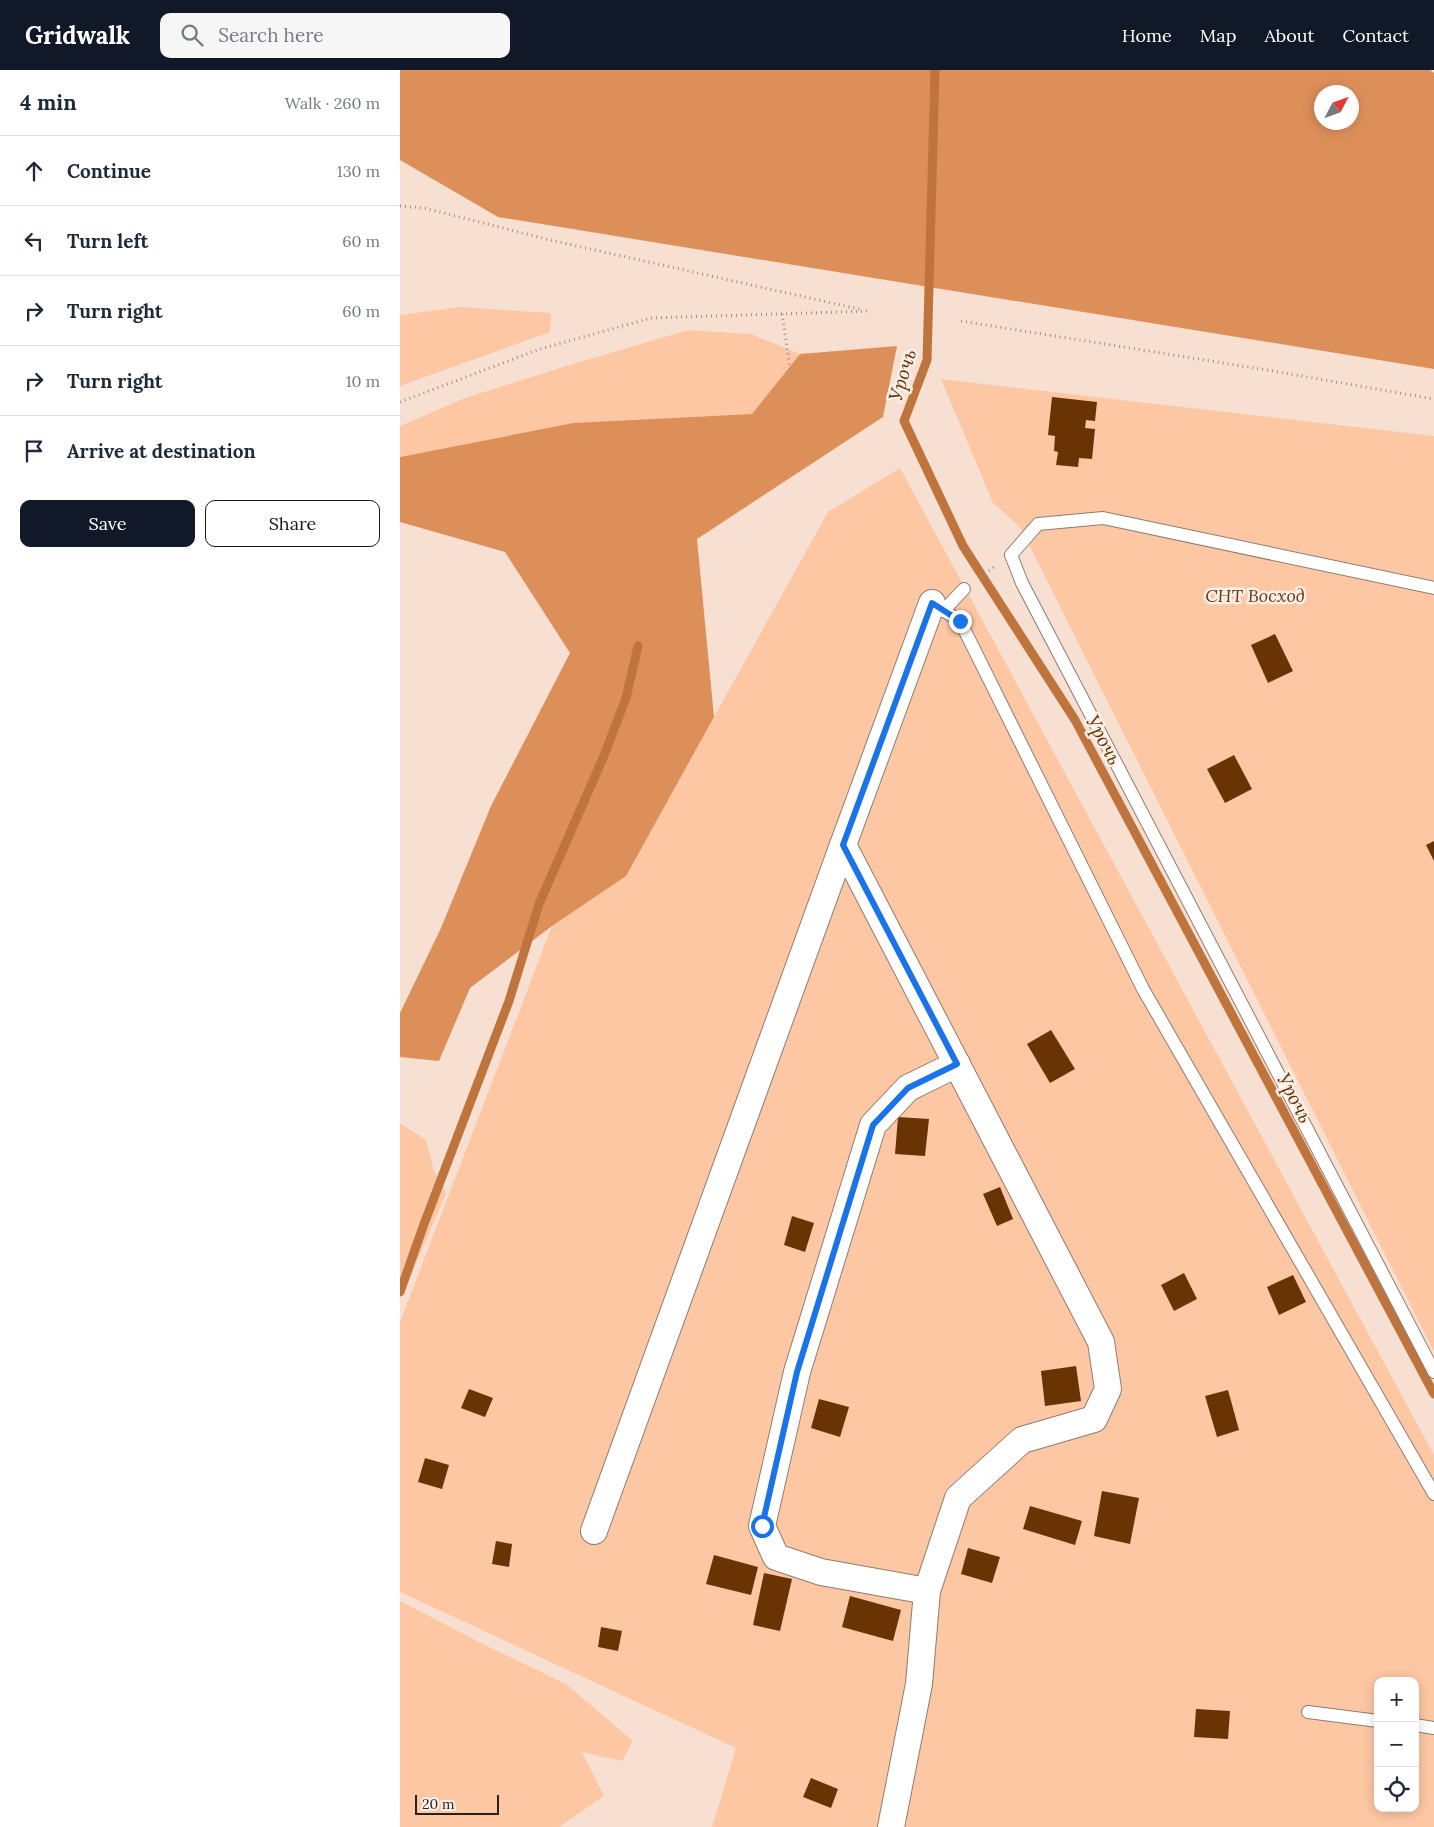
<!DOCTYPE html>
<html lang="en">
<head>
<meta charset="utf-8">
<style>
	body { margin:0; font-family:Lora,serif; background:#f6f6f7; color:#1f2937 }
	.controls { position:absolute; right:15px; bottom:15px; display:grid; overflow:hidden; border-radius:10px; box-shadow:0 2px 12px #0003 }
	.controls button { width:45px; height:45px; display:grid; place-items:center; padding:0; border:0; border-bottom:1px solid #e0e1e3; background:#fff; color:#1f2937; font:25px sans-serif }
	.compass { position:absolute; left:914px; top:15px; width:45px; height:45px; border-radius:50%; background:#fff; box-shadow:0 2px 12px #0003; rotate:49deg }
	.scale { position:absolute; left:15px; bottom:12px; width:84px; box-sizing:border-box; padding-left:5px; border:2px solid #29201b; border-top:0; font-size:14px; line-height:18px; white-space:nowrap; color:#29201b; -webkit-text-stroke:4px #fdefe6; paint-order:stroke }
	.stop { position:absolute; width:15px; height:15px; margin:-11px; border:4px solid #1a73e8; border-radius:50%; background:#fff }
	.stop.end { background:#1a73e8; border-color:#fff; box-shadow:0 1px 5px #0008 }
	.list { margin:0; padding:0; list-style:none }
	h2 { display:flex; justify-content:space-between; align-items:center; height:65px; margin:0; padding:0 20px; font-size:21px }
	h2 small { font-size:16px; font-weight:400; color:#747a83 }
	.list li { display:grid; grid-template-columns:32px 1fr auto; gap:15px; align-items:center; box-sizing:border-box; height:70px; padding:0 20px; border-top:1px solid #e0e1e3 }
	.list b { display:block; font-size:19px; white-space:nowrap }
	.list em { font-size:16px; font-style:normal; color:#747a83 }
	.actions { display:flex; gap:10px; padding:15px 20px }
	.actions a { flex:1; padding:11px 0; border:1px solid #111827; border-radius:10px; text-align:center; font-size:18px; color:#111827 }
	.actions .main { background:#111827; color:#fff }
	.icon { flex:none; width:28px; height:28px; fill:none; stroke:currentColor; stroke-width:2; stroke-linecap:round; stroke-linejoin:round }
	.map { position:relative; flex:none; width:1034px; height:1757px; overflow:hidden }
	header { display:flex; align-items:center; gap:30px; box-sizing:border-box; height:70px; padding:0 25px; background:#111827; color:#fff }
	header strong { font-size:24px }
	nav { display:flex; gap:28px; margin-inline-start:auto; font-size:18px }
	.search { width:350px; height:45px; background:#f6f6f7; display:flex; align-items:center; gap:12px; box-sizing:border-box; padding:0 18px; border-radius:10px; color:#747a83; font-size:19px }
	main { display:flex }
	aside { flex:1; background:#fff }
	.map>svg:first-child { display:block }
</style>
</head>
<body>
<header>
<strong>Gridwalk</strong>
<div class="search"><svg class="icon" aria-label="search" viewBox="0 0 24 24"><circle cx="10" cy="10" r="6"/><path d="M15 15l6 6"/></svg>Search here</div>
<nav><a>Home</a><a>Map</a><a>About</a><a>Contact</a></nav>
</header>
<main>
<aside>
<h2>4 min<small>Walk · 260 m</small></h2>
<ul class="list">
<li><svg class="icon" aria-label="ahead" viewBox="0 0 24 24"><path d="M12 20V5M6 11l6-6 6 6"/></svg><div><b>Continue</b></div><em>130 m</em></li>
<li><svg class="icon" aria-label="left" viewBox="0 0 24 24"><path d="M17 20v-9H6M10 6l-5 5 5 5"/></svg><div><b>Turn left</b></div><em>60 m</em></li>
<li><svg class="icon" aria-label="right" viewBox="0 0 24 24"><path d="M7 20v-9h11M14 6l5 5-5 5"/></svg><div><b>Turn right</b></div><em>60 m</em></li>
<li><svg class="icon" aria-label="right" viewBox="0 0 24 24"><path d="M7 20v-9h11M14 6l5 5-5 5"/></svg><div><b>Turn right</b></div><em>10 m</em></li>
<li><svg class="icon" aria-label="arrive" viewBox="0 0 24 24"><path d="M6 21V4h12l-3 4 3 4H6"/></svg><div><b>Arrive at destination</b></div></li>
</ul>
<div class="actions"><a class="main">Save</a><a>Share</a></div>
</aside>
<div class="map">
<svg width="1034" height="1757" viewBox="0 0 1034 1757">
	<rect width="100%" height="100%" fill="#f7e0d2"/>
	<g fill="#fdc7a4" fill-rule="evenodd">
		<path d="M60 237 151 243 150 262 0 316V245Z"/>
		<path d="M288 260 351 264 400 284 353 344 173 353 0 387V356L65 328 163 297Z"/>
		<path d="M541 309 1034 366V1282L620 457 593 433Z"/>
		<path d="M500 398 1034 1385V1757H312L336 1678 0 1522V1252L152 856 226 805 428 442ZM978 1611H1015V1738H978Z"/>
		<path d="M0 1053 26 1070 34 1101 46 1123 10 1208 0 1228Z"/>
		<path d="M0 1531 87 1576 166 1614 233 1671 222 1691 182 1682 204 1726 159 1757H0Z"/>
	</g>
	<g fill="#dd8f5a" fill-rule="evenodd">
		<path d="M0 0H1030L1034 3V299L98 147 0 90ZM922 22H952V52H922Z"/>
		<path d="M497 276 483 347 297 469 314 647 226 806 152 856 70 918 39 991 0 987V943L41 858 91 736 170 583 105 482 0 452V387L173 353 352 344 400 284Z"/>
	</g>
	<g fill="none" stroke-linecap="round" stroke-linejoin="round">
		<g stroke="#bf743e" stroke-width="9">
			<path d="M535 0 527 290 504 351 563 476 675 650 1034 1324"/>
			<path d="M0 1222 24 1154 109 931 139 834 203 688 226 628 238 576"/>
		</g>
	</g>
	<g fill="#693303">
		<path d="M652 327 697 332 695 351 686 350 685 358 695 359 692 389 679 388 678 397 656 395 658 382 654 381 655 366 648 365Z"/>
		<path d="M875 564 893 601 868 613 851 575Z"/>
		<path d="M834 685 852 719 825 733 807 699Z"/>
		<path d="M1034 771V791L1026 775Z"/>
		<path d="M651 960 675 999 650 1013 627 974Z"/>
		<path d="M498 1047 529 1049 525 1086 495 1084Z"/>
		<path d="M600 1117 613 1149 597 1156 583 1124Z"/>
		<path d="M392 1146 414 1153 405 1182 384 1175Z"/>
		<path d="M784 1203 797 1229 774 1241 761 1215Z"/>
		<path d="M893 1205 906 1232 879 1245 867 1217Z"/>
		<path d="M676 1296 681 1331 645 1336 641 1301Z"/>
		<path d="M69 1319 93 1328 85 1347 61 1338Z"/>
		<path d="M828 1320 839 1360 817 1367 805 1326Z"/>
		<path d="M419 1329 449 1337 440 1367 411 1358Z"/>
		<path d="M25 1388 49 1395 42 1419 18 1412Z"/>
		<path d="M702 1421 739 1428 730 1474 694 1466Z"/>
		<path d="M630 1436 682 1451 675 1475 623 1459Z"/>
		<path d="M96 1471 112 1474 109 1497 92 1494Z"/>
		<path d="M568 1478 600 1487 592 1513 561 1504Z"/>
		<path d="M314 1485 358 1497 351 1525 306 1514Z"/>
		<path d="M364 1503 392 1509 380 1561 353 1555Z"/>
		<path d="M450 1526 501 1540 493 1571 442 1557Z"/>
		<path d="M201 1557 222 1561 218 1581 198 1577Z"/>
		<path d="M796 1639 830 1641 828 1669 794 1667Z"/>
		<path d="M411 1708 438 1719 431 1738 403 1727Z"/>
	</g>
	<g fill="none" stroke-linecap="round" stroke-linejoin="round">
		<g stroke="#907c6f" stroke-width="14">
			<g id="lane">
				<path d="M1034 518 703 448 638 454 611 485 622 513 1034 1302"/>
				<path d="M532 533 560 551 743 919 1034 1424"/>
				<path d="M543 541 564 519"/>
				<path d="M908 1642 978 1651"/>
				<path d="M1015 1655 1034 1658"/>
			</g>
		</g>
		<g stroke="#907c6f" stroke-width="28">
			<g id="street">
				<path d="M194 1461 443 775"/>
				<path d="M527 1521 421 1502 376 1487 362 1456 397 1302 473 1055 508 1018 557 994"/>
				<path d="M491 1757 519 1614 527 1521 558 1428 622 1370 694 1349 708 1319 701 1272 443 775 532 533"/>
			</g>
		</g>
		<g stroke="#a19086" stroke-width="3" stroke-dasharray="1 4" stroke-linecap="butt">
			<path d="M0 136 24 138 150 170 463 240"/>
			<path d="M382 244 392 311"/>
			<path d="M561 251 867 300 1034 329"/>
			<path d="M0 332 140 279 251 248 469 241"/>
			<path d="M581 507 594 497"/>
		</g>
		<use href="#lane" stroke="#fff" stroke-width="12"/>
		<use href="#street" stroke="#fff" stroke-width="26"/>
	</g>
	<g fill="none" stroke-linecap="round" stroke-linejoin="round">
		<path stroke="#1a73e8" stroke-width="6" d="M362 1456 397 1302 473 1055 508 1018 557 994 443 775 532 533 560 551"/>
	</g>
	<g text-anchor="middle" stroke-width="5" stroke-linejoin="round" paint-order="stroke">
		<g font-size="18" font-style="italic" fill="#6a370e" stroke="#fdefe6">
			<text x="855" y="532">СНТ Восход</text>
		</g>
		<g font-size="19" font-style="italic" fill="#633106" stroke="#fdefe6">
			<text transform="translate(502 305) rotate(-73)" y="7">Урочь</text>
			<text transform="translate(704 670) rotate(62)" y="7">Урочь</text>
			<text transform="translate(895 1028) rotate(62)" y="7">Урочь</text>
		</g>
	</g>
</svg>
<div class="controls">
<button>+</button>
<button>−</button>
<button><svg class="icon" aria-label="locate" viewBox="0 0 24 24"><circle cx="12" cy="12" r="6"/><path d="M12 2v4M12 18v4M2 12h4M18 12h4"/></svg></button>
</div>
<svg class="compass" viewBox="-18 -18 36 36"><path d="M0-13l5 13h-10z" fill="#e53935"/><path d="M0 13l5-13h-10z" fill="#747a83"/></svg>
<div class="scale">20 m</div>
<div class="stop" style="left:362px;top:1456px"></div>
<div class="stop end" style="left:560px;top:551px"></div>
</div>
</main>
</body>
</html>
